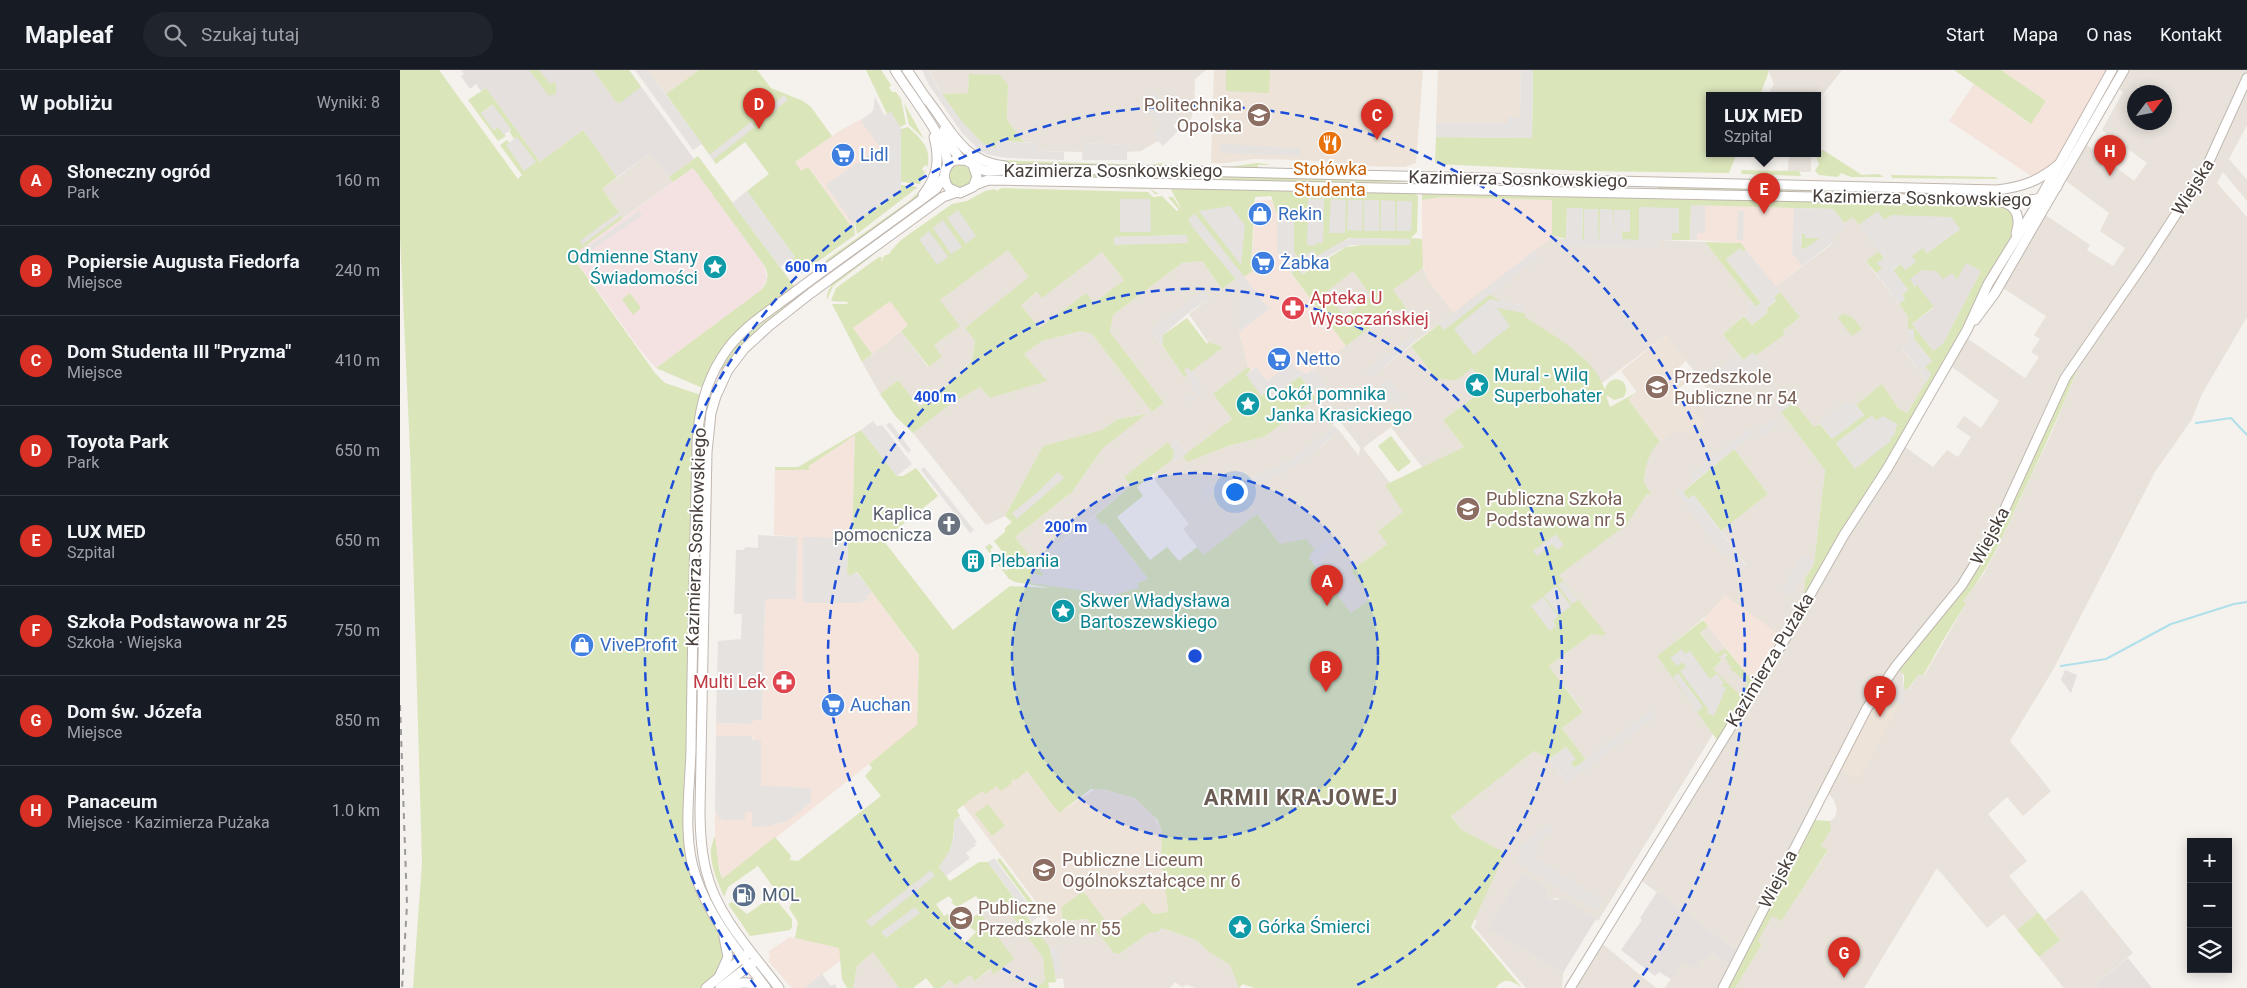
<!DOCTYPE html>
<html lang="pl">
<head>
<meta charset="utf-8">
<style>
	body { margin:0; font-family:Roboto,sans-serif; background:#20242c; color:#f1f3f6 }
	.controls { position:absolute; right:15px; bottom:15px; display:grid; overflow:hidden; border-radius:0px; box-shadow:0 2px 12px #0003 }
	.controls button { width:45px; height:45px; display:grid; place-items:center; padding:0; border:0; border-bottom:1px solid #363941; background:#171b24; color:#f1f3f6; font:25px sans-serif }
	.compass { position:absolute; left:1727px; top:15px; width:45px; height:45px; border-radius:50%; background:#171b24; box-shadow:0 2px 12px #0003; rotate:58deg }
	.you { position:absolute; left:834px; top:421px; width:18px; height:18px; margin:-12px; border:4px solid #fff; border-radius:50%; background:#1a73e8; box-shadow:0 0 0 8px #1a73e833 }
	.badge { display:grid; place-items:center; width:32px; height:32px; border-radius:50%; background:#d93025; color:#fff; font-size:16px; font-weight:700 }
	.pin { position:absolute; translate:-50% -41px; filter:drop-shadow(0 1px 2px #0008) }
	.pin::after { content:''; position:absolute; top:26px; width:18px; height:15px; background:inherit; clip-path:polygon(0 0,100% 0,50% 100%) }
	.popup { position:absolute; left:1306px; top:22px; width:115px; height:65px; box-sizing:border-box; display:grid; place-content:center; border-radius:0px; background:#171b24; filter:drop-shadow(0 1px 4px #0005); font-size:16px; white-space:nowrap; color:#9ea1a6 }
	.popup b { font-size:19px; color:#f1f3f6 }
	.popup::after { content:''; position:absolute; left:50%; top:100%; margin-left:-10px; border:10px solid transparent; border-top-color:#171b24 }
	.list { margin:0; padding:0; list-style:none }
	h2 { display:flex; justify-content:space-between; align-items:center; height:65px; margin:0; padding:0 20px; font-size:21px }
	h2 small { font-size:16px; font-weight:400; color:#9ea1a6 }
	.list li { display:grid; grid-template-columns:32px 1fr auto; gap:15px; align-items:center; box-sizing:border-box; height:90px; padding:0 20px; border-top:1px solid #363941 }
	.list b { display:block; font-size:19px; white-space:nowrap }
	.list p { margin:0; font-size:16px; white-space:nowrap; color:#9ea1a6 }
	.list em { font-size:16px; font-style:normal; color:#9ea1a6 }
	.icon { flex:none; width:28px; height:28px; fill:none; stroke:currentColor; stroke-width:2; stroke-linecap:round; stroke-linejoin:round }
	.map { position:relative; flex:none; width:1847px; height:918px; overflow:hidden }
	header { display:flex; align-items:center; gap:30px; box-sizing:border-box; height:70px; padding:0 25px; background:#171b24; border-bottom:1px solid #363941 }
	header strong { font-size:24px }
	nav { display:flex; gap:28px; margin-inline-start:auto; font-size:18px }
	.search { width:350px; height:45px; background:#20242c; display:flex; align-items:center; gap:12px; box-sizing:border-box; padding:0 18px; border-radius:28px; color:#9ea1a6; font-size:19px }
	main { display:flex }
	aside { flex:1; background:#171b24 }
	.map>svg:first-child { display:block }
</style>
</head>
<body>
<header>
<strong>Mapleaf</strong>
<div class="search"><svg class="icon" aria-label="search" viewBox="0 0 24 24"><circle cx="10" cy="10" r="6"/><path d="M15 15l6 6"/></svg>Szukaj tutaj</div>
<nav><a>Start</a><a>Mapa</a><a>O nas</a><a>Kontakt</a></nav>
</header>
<main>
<aside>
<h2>W pobliżu<small>Wyniki: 8</small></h2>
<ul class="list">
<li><span class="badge">A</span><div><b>Słoneczny ogród</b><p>Park</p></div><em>160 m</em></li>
<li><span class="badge">B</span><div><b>Popiersie Augusta Fiedorfa</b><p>Miejsce</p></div><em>240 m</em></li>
<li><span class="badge">C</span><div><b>Dom Studenta III &quot;Pryzma&quot;</b><p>Miejsce</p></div><em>410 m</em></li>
<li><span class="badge">D</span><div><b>Toyota Park</b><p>Park</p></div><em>650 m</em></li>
<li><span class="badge">E</span><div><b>LUX MED</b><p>Szpital</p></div><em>650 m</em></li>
<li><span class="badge">F</span><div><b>Szkoła Podstawowa nr 25</b><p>Szkoła · Wiejska</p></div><em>750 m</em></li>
<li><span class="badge">G</span><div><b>Dom św. Józefa</b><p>Miejsce</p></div><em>850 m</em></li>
<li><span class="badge">H</span><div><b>Panaceum</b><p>Miejsce · Kazimierza Pużaka</p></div><em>1.0 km</em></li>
</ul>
</aside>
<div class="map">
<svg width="1847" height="918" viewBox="0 0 1847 918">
	<rect width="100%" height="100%" fill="#f5f1ed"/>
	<g fill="#e8e2db" fill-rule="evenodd">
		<path d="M529 0H806L795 9 794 37 790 53 776 46 753 21 762 56 753 65 758 71 741 81 727 82V75L683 73V82L638 81V73L624 72 607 50 608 15 569 4 568 23 542 24Z"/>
		<path d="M1368 0H1442L1418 31V25H1368L1374 14Z"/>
		<path d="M1724 0H1847V55L1829 89 1847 110V131L1823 102 1817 113 1847 147V247L1802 324 1792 349 1755 402 1653 600 1610 671 1651 721 1623 746 1607 727 1588 744 1627 791 1609 806 1638 842 1617 860 1604 844 1587 858 1537 798 1464 918H1335L1362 874 1357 871 1372 845 1381 850 1428 781 1420 776 1431 759 1430 751 1435 747 1437 740 1434 730 1424 719 1341 884 1243 812 1240 804 1356 615 1312 541 1258 586 1313 664 1198 851 1163 829 1155 828 1152 830 1145 826 1089 858 1163 903 1162 918H1126L1074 857 1077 851 1073 849 1087 794 1051 745 1134 681 1149 689 1162 707 1186 690 1162 658 1183 641 1149 596 1192 564 1202 566 1205 564 1152 496 1226 454 1247 424 1252 425 1244 413 1248 381 1275 361 1292 363 1304 353 1286 328 1294 322 1298 326 1307 319 1295 300 1294 301 1266 265 1202 313 1178 283 1124 256 1125 236 1090 229 1087 226 1138 187 1134 181 1149 170 1152 165 1162 169V176L1258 177V170L1305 172 1350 229 1349 241 1323 264 1339 285 1318 301 1316 318 1340 300 1362 295 1355 286 1383 265V261L1400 247 1375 217 1433 173 1430 168 1446 156 1444 153 1453 147 1479 181 1466 191 1508 246V274L1502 279 1527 311 1507 343 1498 338 1482 315 1456 335 1447 331 1414 358 1394 332 1397 330 1380 343 1381 342 1425 400 1414 494 1405 509 1404 523 1399 535 1501 374 1533 397 1547 380 1558 387 1571 367 1556 357 1564 346 1581 358 1599 331 1548 294 1564 266 1625 308 1639 287 1631 282 1640 269 1634 265 1646 246 1600 216 1641 142 1690 175 1687 180 1713 196 1725 178 1700 161 1709 143 1662 108 1683 72 1734 111 1747 93 1702 60 1723 22 1715 15ZM1734 22H1764V52H1734ZM1681 292 1652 362 1596 481 1583 505 1563 531 1566 533 1524 606 1519 604 1509 619H1504L1502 601 1597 456ZM1350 358 1354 363 1334 379 1368 424 1321 461 1346 495 1341 502 1328 483 1323 485 1280 419 1283 422 1294 412 1290 406Z"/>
		<path d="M251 83 273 112 223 148 202 119Z"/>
		<path d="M1389 83H1411V102L1388 101Z"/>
		<path d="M608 179 630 208 565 258 575 271 572 291 564 297 566 300 518 337 498 310 480 324 462 292 501 261 528 297 542 287 534 276 540 230Z"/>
		<path d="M702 182 724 210 694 233 686 223 639 258 621 235 638 222 642 227Z"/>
		<path d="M802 191 822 219 836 209 839 213V262L848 297 813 324 832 349 787 383 776 370 770 375 768 372 724 407 731 416 635 494 615 467 672 422 702 379 745 344 718 349 702 360 643 376 605 446 586 455 513 363 548 336 580 317 590 328 646 311 624 284 642 271 681 261 692 264 752 342 764 333 710 262 713 245 782 193ZM810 228 789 244 808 272 822 277 784 307 751 260Z"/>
		<path d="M1023 198 1028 210 1054 243 1017 270 1012 265 972 306 1011 276 1036 309 1073 298 1087 317 1043 350 1064 377 1023 398 991 357 963 378 1009 437 987 474 952 501 971 528 951 543 909 488 912 482 880 474 857 444 804 486 783 459 789 454 756 412 754 404 773 389 775 392 783 386 787 391 831 375 864 367 916 328 918 330 928 322 914 299 992 241 1007 239 993 220ZM937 348 960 377 959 386 938 359 930 369 892 398 851 416 849 409 889 391 929 361ZM832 407 835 414 804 427 801 420Z"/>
		<path d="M953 201 971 226 944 246 925 222Z"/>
		<path d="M1308 556 1326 579 1317 584 1300 562Z"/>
		<path d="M1324 582 1332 597 1349 613 1339 626 1313 599 1322 591 1319 587Z"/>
		<path d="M1682 820 1733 883 1696 914 1699 918H1664L1639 887 1660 870 1645 850Z"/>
		<path d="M598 828 643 887 645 911 636 918H540L551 910 555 916 570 905 575 911 592 898 612 890 578 843Z"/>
		<path d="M687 849 714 883 719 884 750 862H757L762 858 796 870 809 882 830 895 839 918H796L787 915 782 917 775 912 770 918H664L663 908 656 909 655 904 662 903 658 881 656 877 650 880 634 855Z"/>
		<path d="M1199 871 1256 918H1170Z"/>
		<path d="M473 882 499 918H453L457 896Z"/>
		<path d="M1312 882 1334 897 1323 918H1265L1282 891Z"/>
	</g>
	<g fill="#f4e4db">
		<path d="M1601 0H1712L1658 95 1637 110 1549 51 1574 14 1630 54 1646 31Z"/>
		<path d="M475 27 484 45 491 42 501 59V120L451 155 408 97 401 102 395 92 441 60 471 44 474 39Z"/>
		<path d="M1042 127 1153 130 1152 165 1149 170 1054 243 1028 210 1022 192V130Z"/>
		<path d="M872 130 877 144V180L892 203 891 204 946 276 907 304 895 299 892 294 867 311 856 297 851 300 848 297 839 262 869 239 844 207 853 200 851 196 856 131Z"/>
		<path d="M1305 135 1394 138 1392 183 1402 196 1375 217 1341 173 1297 170V163H1305Z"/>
		<path d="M490 230 508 255 472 284 453 258Z"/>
		<path d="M455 364 452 468H404L403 531 407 533H461L468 530 466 527 472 522 519 586 517 656 322 810 315 774V739L316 744 324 750H345V742H352V757L378 754 384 752 411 718 361 717 353 667 316 666V653L351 654 353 650H362L365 528 396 529 397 467 374 465 375 400H409V396Z"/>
		<path d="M1325 525 1385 569 1356 615 1303 550Z"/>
		<path d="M390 867 440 878V891L404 918H392L369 892 370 884 368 882Z"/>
	</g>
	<g fill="#e5e0de">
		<path d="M61 0H229L294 89 269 107 251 83 217 107 183 60 140 92 86 18 81 21 76 14 70 19 61 6 64 4Z"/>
		<path d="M1566 193 1581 201 1543 274 1533 281 1512 254 1534 238 1509 209 1521 200H1536Z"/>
		<path d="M1665 600 1677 605 1671 623 1661 610Z"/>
		<path d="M1121 806H1127L1147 819 1145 826 1152 830 1163 829 1196 849 1163 903 1088 858Z"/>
		<path d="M1257 822 1341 884 1334 897 1312 882 1307 889 1302 886 1295 898 1282 891 1271 909 1259 902 1255 906 1221 880 1242 850 1240 848Z"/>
		<path d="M1728 888 1752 918H1699L1696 914Z"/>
	</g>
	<g fill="#ede3d8">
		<path d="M248 0H299L266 24Z"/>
		<path d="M814 0H1023L1016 93 1005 97 959 96 903 90 853 89 826 93H811Z"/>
		<path d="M1038 0H1121L1120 47 1107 53H1036Z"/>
		<path d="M1266 265 1286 291 1277 299 1287 312 1278 319 1305 353 1292 363 1275 361 1260 372 1228 329 1237 322 1221 301Z"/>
		<path d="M1483 621 1498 630 1497 640 1458 710 1440 699 1464 651Z"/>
		<path d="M627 701 659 743 695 719 717 721 735 728 753 744 762 762 761 787 768 838 767 842 753 844 745 832 710 858 661 838 663 851 649 853 648 848 563 735 593 712 611 711Z"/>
	</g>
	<path fill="#f4e2e3" d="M293 98 364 195 367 209 361 220 256 298 241 281 172 185Z"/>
	<g fill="#dbe5ba" fill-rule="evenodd">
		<path d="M0 0H39L118 109 122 105 100 75 107 70 109 73 106 76 117 67 114 69 109 61 111 60 92 35 81 43 94 60 98 57 106 66 98 71 68 30 86 18 140 92 183 60 217 107 202 119 223 148 172 186 255 303 265 313 304 326 300 338 289 749 298 824 322 869 324 891 312 909 301 918H13L22 793 10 380 0 166Z"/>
		<path d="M129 0H139L150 14 154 12 156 15V23L153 25H148Z"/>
		<path d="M193 0H229L241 17 220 33 216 32Z"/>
		<path d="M299 0H357L371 18 403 31 411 37 432 66 395 92 401 101 408 97 451 156 454 154 455 165 409 198 399 199 391 196 386 199 384 193 395 187 347 121 369 104 345 72 316 94 266 24Z"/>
		<path d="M466 0H481L491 15 489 18 492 22H496L501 29 506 54 500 57 491 42 487 44Z"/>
		<path d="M826 0H870L869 23 826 21Z"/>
		<path d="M1133 0H1368L1369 1 1360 25H1310V83H1337L1329 103 1184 101 1037 94 1035 92 1036 67 1132 68Z"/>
		<path d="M1554 0H1601L1646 31 1631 54Z"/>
		<path d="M569 4 600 5 608 15 607 50 624 72 597 71 596 79C571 73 556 44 542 24L568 23Z"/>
		<path d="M504 33 524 69 509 55Z"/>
		<path d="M508 57C521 69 531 77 528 97L526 95 522 98 524 102 526 100 520 114 501 112V59Z"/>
		<path d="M1423 80 1462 105 1479 104 1484 107H1451L1441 103 1438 107 1419 105 1415 101 1419 94 1416 86 1419 81Z"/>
		<path d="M298 86 397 220 333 273 305 319 256 298 361 220C369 211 369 205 364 195L293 98 273 112 269 107Z"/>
		<path d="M596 90 749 95 763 93 759 97 615 95 601 94Z"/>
		<path d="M857 93 872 95H858L857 101 789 98 785 95 828 97Z"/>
		<circle cx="560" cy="107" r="12"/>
		<path d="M1341 100 1399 101 1401 106 1342 104Z"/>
		<path d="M616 102 742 105 755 107V109L591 107V103Z"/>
		<path d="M1491 105 1595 107 1598 109 1492 108Z"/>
		<path d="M838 107 1003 110V112L947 114 777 108Z"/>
		<path d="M767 112 1012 122 1018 126 1017 162 1011 168 1022 169 1023 198 993 220 1007 239 992 241 946 276 891 203 898 199 903 204 946 177 1010 169 949 168 917 186 899 189 894 182V145L877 144 871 126 855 127 851 196 854 200 844 207 794 144 791 155 836 209 822 219 802 191 782 193 713 245 710 262 764 333 752 342 692 264 681 261 642 271 624 284 647 311 590 328 580 317 548 336 513 363 496 347 480 324 498 310 519 337 565 301 564 298 572 291 575 271 565 258 629 207 608 180 540 230 560 256 534 275 542 287 529 297 501 261 508 255 490 231 453 258 472 284 462 292 432 234H447L448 232 431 231 436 218 479 187H482L481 193 484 186 491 183 490 182 501 170 552 134 567 131 585 121 595 119 596 121 602 118 748 122 753 127 762 126 777 141 779 140 768 127H773L783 142ZM787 165 714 174V167ZM702 182 724 210 694 233 686 223 639 258 621 235 637 222 642 228ZM953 201 971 226 944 246 926 222Z"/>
		<path d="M593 114 747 117 759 124H755L750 119Z"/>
		<path d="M501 115 518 117 457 164 455 152 501 121Z"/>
		<path d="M525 116 521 123 513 131 439 185 425 193 426 190 509 131Z"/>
		<path d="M1258 116 1602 123V127L1257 121Z"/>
		<path d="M1022 118 1607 133 1619 156 1579 231 1403 538 1399 535 1404 523 1405 509 1414 494 1425 400 1381 342 1394 332 1414 357 1420 354 1432 369 1464 345 1456 335 1482 314 1498 338 1507 343 1531 304 1525 297 1532 291 1514 269V259H1508V246L1499 234 1505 229 1502 225 1508 220 1493 200 1501 194 1505 199 1511 186 1523 177 1527 183 1559 160 1552 148 1484 150 1477 142 1459 155 1453 147 1444 153 1433 139 1291 135 1290 170H1272V163H1278L1239 137V170H1222V161L1229 162 1230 140 1214 170H1212L1213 140 1201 139 1200 170 1198 169 1185 139 1184 169H1182L1183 139 1167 138 1166 169 1152 165V130L1042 127 1022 130ZM1566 193 1581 201 1543 274 1533 281 1512 254 1534 237 1517 215 1515 217 1510 209 1522 200 1536 201 1543 209 1552 203 1557 210ZM1472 346 1476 351 1482 347 1490 368 1455 398 1436 373Z"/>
		<path d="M534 124 537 127 423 210 473 169Z"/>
		<path d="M1402 163 1405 164V167L1421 168 1406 178 1401 179Z"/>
		<path d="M1305 172 1341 173 1346 180 1343 182 1340 179 1326 189 1361 233 1356 237Z"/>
		<path d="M1479 181 1484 188 1482 199 1476 203 1466 191Z"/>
		<path d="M476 183 433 216 427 230C425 209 460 193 476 183Z"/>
		<path d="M1083 220 1116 241 1125 243V247C1152 265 1195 287 1205 320 1210 301 1233 310 1224 327L1214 330 1206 325 1210 337 1237 322 1228 329 1260 372C1247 382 1246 397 1244 413L1252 425 1247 424 1226 455 1159 505 1206 564 1202 566 1192 564 1149 596 1183 642 1162 658 1186 690 1174 698 1170 693 1166 677 1149 689 1134 681 1051 746 1062 760 1105 783 1071 857 1122 918C1113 911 1104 906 1096 918H854L843 914 839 918 830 895 809 882 796 870 762 858 757 862H750L719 884 714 883 687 849 663 851 661 838 683 821 710 857 744 832 753 844 767 842 768 838 761 787 762 762 757 749 735 728 707 720 691 719 659 743 627 701 616 710 614 709 611 711 612 713 601 721 596 716 586 724 582 721 557 740 560 746 554 750C554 768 552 784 539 797L550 811 579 792H588L649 877 653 890 656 912 648 913 649 918H636L645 911 643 887 599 829 585 838 576 826 557 837 551 832 553 831 549 826 536 834 544 846 548 844 558 858 555 861 565 873 576 862 569 856 568 851 580 842 614 889 593 905 591 898 575 911 570 905 555 916 550 910 540 918H534L526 908 513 918H499L473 882 457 896 453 918H447L442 909 439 878 395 868 398 852 389 838 391 834 395 832 391 819 390 830 383 831 358 796 328 817 324 827C318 813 310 795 311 780 311 776 313 772 314 768L315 767 319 799 322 809 375 767 391 786 390 790 398 791 481 726 465 706 472 698 469 694 517 655 519 585 457 502 450 506 447 503 448 468H452L455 365 409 396V400H375V397H398L461 360 497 406H503L516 398 538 426 483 470 553 560 610 516 652 518 615 512 609 509 585 477 590 474 593 477 590 480 606 501 613 495 594 471 605 462V458L612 452 605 446 643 376 702 360 718 349 746 344 702 379 672 422 615 467 644 505 642 506 632 504 631 513 738 518 737 513 748 509 705 453 702 455 695 446 731 416 724 407 768 372 774 381 773 389 737 417 743 426 717 447 750 490 767 477 779 491 797 477 804 485 857 444 880 474 906 469 915 480 909 488 951 543 971 528 951 501 987 474 978 461 1003 442 985 415 1064 377 1043 350 1087 317 1072 298 1057 310 1036 309 1011 276ZM519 843 486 867 482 862 490 856Z"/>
		<path d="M1380 222 1400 247 1383 261 1384 265 1355 286 1353 283 1343 290 1323 264 1344 246 1352 255 1368 242 1366 239 1376 231 1374 227Z"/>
		<path d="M230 223 241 238 233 245 222 229Z"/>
		<path d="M401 223 403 226 345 273 324 300 319 297 338 272Z"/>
		<path d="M1443 244 1452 247 1462 259 1452 266 1438 248Z"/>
		<path d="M787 248 807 274 808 272 823 277 784 307 762 275 763 265Z"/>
		<path d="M1681 291C1662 339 1641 385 1619 431 1603 466 1588 501 1563 531L1566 533 1542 572 1523 606 1519 604 1508 619H1504V605L1496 596 1568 506 1661 316Z"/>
		<path d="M848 297 851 300 846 305 868 321 872 327 900 306 916 328 864 367 831 375 787 392 783 386 832 349 813 324Z"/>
		<path d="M991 366 1011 392 998 402 978 376Z"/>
		<path d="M1334 379 1368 424 1321 461 1294 425 1288 429 1283 422Z"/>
		<path d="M1303 550 1308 556 1300 563 1316 583 1326 579 1356 615 1320 674 1257 586ZM1325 583 1327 585 1325 588 1328 591 1327 593 1332 597 1330 599 1348 613 1340 625 1313 599 1322 590 1319 587Z"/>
		<path d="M588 734 605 756 592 766 575 744Z"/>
		<path d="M1413 750 1430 751 1431 759 1421 776 1428 780 1381 851 1372 846 1358 871 1362 874 1335 918H1323Z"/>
		<path d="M600 788 641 843V846L639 847 597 790Z"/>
		<path d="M373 826 392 849V857L390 860 350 866 328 834 332 832 347 844Z"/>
		<path d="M1638 842 1660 870 1639 887 1617 860Z"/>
	</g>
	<g fill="#e5e2e0" fill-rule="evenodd">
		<path d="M235 0H248L302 74 293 80Z"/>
		<path d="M522 0H529L538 18 560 49 581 72 596 78 597 71 638 73V81L664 82V90L608 88 589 85 580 81 562 63 529 15Z"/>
		<path d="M1121 0H1133L1132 68 1036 67V53H1107V47H1120Z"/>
		<path d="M753 21 780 49 773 56 778 61 763 76 752 65 762 56 740 33Z"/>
		<path d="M384 25 388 30 360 52 356 48Z"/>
		<path d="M475 27 484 45 491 42 501 59V120L453 154 426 115 480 77 461 51 473 41Z"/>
		<path d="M93 35 111 59 104 65 98 57 93 60 81 43Z"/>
		<path d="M351 52 355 57 313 90 309 85Z"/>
		<path d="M117 67 136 92 124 101 106 75Z"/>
		<path d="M683 73 727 75V90H682Z"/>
		<path d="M820 74 901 78V86L820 83Z"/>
		<path d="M347 121 395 187 380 197 332 133Z"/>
		<path d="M720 129H750L751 162H720Z"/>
		<path d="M908 129H924L923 173H916V176L907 175Z"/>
		<path d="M931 129 946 130 945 163H929Z"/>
		<path d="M948 130H963L962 161 947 160Z"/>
		<rect x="964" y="130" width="15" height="31"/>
		<path d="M981 130 995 131V161H980Z"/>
		<path d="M997 131H1012L1011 161H996Z"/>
		<path d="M1291 135H1305V163H1297V170H1290Z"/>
		<path d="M830 136 845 155 841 195 799 141Z"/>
		<path d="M1239 137 1279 138V163H1272V170H1259L1258 177 1162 176V169H1166L1167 138H1183L1182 169H1184V139H1198V169L1199 170 1200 139 1213 140V170L1214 140H1230V162L1222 161V169L1239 170Z"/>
		<path d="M1394 138 1433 139 1446 156 1430 168 1433 172 1402 196 1392 183ZM1402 163 1405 164V168H1420L1406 178 1401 179Z"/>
		<path d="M558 140 576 166 566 174 547 148Z"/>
		<path d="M239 141 242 145 187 183 185 179Z"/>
		<path d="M1338 141H1344L1343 170H1337Z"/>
		<path d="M1478 141 1484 150 1492 145 1551 147 1560 159 1527 183 1523 178 1512 186 1516 192 1505 200 1501 194 1493 199 1508 220 1502 225 1505 229 1499 234 1476 203 1482 199 1477 193 1484 188 1459 155Z"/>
		<path d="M219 142 221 146 182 175 180 171Z"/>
		<path d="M795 144 869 239 839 262V213L791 155 788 149Z"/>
		<path d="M877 144 894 145V182L899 189 913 180 917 186 941 172 952 168 1010 169V175H950L932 184 902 204 898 199 892 203 877 180Z"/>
		<path d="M543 150 562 177 551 184 533 158Z"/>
		<path d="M529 161 548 187 537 195 519 169Z"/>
		<path d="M787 165 788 173 714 175V167Z"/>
		<path d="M1340 178 1343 182 1346 180 1380 222 1374 227 1376 230 1366 239 1368 242 1352 255 1344 246 1349 241 1350 229 1356 237 1361 233 1326 189Z"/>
		<path d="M1134 181 1139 187 1044 260 1039 254Z"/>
		<path d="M804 220 810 228 787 244 763 265 762 275 751 260Z"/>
		<path d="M1090 229 1125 236V243L1097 238 1110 256 1074 285 1054 259Z"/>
		<path d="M1508 259H1514V269L1532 291 1525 297 1531 304 1527 311 1502 278 1508 274Z"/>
		<path d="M1013 265 1017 270 971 307 966 300Z"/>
		<path d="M1353 282 1362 295 1346 307 1340 300 1316 318 1306 304 1315 297 1318 301 1339 285 1343 290Z"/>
		<path d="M892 293 896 299 907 304 914 299 929 322 918 330 900 306 872 327 868 321 861 326 846 305 856 297 867 311Z"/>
		<path d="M788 297 801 314 798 317 802 323 790 332 785 326 788 323 792 327 797 323 791 315 793 313 784 300Z"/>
		<path d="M990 309 1002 326 991 335 978 318Z"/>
		<path d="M1393 324 1397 330 1380 343 1375 337Z"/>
		<path d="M1447 331 1456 335 1464 345 1432 369 1419 352Z"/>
		<path d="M1472 346 1476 351 1483 346 1497 354 1494 366 1490 368 1491 371 1455 399 1436 373Z"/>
		<path d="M1374 348 1379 354 1363 367 1358 360Z"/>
		<path d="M473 351 477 356 482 355 512 394 497 406 461 360Z"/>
		<path d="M490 352 511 380 508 383 486 355Z"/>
		<path d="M933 355 938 359 933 366 898 394 885 402 851 416 848 409 889 391 924 365Z"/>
		<path d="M1350 358 1354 363 1294 412 1289 406Z"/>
		<path d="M776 370 787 383 775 392 773 389 774 381 770 375Z"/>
		<path d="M524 397 574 460 570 463 521 400Z"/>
		<path d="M658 402 664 408 617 449 612 443 639 421Z"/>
		<path d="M832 407 835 414 804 428 801 420Z"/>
		<path d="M1281 419 1288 429 1294 425 1346 496 1341 502 1328 483 1323 485 1276 422Z"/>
		<path d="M695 446 702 455 705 453 748 509 737 513 739 518 713 525 631 513 632 503 642 506 644 505 635 494Z"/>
		<path d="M1156 464 1164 475 1157 480 1152 474 1137 486 1133 481Z"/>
		<path d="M358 465 397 467 396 529H365L362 650H354L351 654 316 653 318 571 341 569 342 544H334L336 480H343L346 477 358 478Z"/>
		<path d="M403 467 448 468 447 503 450 506 456 502 472 522 466 527 468 530 460 533H407L403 531Z"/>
		<path d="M931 467 936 475 921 488 932 504 926 510 909 488 912 482Z"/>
		<path d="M1403 484 1413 491 1391 526 1382 518Z"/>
		<path d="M1163 511 1178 530 1172 534 1158 515Z"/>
		<path d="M1156 516 1171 536 1159 545 1144 526Z"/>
		<path d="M1143 527 1158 546 1153 551 1156 556 1150 561 1131 536Z"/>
		<path d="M1282 579 1285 584 1290 581 1310 609 1317 604 1324 613 1321 616 1326 618 1314 646 1307 643 1308 639 1280 601 1286 597 1283 592 1277 596 1270 588Z"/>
		<path d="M1278 603 1303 637 1297 642 1273 607Z"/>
		<path d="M1490 611 1504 621V636L1483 623Z"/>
		<path d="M1251 640 1256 646 1167 713 1149 689 1166 677 1176 689 1171 693 1174 698Z"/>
		<path d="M316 666H351L353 670H361V716L411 718V732L388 751 368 756 352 757V742H345V750H324L318 747 315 739Z"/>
		<path d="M559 747 577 772 574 774 576 775 566 783 570 788 546 806 539 797 550 780 554 766V750Z"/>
		<path d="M1149 754 1153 759 1135 773 1139 777 1134 787 1203 830 1196 841 1117 792 1123 782 1118 778Z"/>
		<path d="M594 788 638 847 632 852 588 792Z"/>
		<path d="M531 800 535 806 471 857 466 851Z"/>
		<path d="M515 837 520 843 486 868 481 862Z"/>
		<path d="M656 877 660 886 662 904H655L650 880Z"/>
		<path d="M422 904 431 916 435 914 437 918H404Z"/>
	</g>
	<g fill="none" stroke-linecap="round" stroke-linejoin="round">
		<g stroke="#b0e0eb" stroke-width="2">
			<path d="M1796 353 1831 348 1847 365"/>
			<path d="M1661 596 1706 589 1771 554 1834 534 1847 532"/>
		</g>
		<g stroke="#c0b7b0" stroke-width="11">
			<g id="tertiary">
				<path d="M495 0C507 21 552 75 547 97"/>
				<path d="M507 0 528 31"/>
				<path d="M526 28C551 59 561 91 605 96"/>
				<path d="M544 60 553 79 561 90"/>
				<path d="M573 95 577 107 573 117 560 123 549 118C540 107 545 88 562 90 572 90 576 100 587 101L630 99 790 101 1597 120C1622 117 1639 111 1658 95"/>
				<path d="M575 115 588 110 1606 131C1625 130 1642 133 1657 117"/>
				<path d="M523 125C538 106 540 89 534 67"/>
				<path d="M1602 132C1617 135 1621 149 1616 163"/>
				<path d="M1575 250 1595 223 1724 0"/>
				<path d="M319 907 328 887 324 867"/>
				<path d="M306 918 346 885"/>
				<path d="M320 918 354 892"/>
				<path d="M327 918C339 911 350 911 362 918"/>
				<path d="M366 918C340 883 310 849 296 807 282 768 290 720 291 679 292 577 295 475 297 373 299 341 305 314 322 287 338 260 368 242 392 224 440 188 489 154 536 119L544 107"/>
				<path d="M379 918C353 883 318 847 307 804 301 783 300 761 300 739L307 382 311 343 316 326 328 300 344 279 369 256 411 223 543 127 557 122"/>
				<path d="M1170 918 1385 569 1444 465 1487 399 1567 260 1588 214 1633 141 1712 0"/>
				<path d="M1323 918 1467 638 1496 596 1562 515 1578 489 1597 456 1665 308 1745 192 1806 98 1847 8"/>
			</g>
		</g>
		<use href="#tertiary" stroke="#fff" stroke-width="9"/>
		<path stroke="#9a9a9a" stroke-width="2" stroke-dasharray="6 6" stroke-linecap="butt" d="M0 635 7 835 2 918"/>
	</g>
	<circle cx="795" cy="586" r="183" fill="#1d4ed8" fill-opacity=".12"/>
	<g fill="none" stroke="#1d4ed8" stroke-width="2.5" stroke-dasharray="9 6">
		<circle cx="795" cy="586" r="183"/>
		<path d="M637 917A367 367 0 1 1 953 917"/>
		<path d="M356 917A550 550 0 1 1 1234 917"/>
	</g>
	<defs>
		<g id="university-disc" transform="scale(1.25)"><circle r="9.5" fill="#8d6e63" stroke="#fff"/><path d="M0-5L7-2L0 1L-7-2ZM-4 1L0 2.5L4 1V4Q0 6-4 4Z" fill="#fff"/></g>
		<g id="restaurant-disc" transform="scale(1.25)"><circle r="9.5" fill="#e8710a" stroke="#fff"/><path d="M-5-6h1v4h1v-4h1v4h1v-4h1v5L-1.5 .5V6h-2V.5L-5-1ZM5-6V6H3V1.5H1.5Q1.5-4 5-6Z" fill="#fff"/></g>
		<g id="supermarket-disc" transform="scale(1.25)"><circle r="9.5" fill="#3f7fe0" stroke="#fff"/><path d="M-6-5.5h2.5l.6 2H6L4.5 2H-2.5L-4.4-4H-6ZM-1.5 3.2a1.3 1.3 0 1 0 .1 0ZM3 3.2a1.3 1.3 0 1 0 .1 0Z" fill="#fff"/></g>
		<g id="shop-disc" transform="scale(1.25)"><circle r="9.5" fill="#3f7fe0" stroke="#fff"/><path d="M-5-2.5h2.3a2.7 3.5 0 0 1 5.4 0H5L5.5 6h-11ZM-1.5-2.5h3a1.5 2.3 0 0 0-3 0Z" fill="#fff"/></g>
		<g id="sight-disc" transform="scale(1.25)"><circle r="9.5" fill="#0f9aa8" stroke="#fff"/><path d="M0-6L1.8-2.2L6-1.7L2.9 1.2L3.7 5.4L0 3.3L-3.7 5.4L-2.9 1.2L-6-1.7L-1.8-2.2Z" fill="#fff"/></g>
		<g id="pharmacy-disc" transform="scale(1.25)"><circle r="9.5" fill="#e0444e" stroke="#fff"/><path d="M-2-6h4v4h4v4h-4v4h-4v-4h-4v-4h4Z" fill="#fff"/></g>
		<g id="school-disc" transform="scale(1.25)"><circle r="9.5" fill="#8d6e63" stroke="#fff"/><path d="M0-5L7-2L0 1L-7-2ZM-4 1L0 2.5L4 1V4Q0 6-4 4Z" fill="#fff"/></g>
		<g id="church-disc" transform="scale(1.25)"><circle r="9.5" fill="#6b7280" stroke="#fff"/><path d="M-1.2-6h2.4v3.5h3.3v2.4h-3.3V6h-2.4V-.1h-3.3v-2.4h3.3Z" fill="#fff"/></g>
		<g id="building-disc" transform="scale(1.25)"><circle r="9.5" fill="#0f9aa8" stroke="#fff"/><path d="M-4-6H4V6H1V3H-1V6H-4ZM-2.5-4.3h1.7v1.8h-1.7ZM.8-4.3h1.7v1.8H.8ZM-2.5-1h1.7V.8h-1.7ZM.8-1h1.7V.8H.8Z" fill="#fff"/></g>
		<g id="fuel-disc" transform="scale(1.25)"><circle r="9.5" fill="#5c6f8a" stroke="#fff"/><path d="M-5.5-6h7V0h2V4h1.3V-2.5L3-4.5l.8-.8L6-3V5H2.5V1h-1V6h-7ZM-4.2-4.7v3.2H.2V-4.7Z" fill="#fff"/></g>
	</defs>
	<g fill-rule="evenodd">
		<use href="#university-disc" x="859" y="45"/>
		<use href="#restaurant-disc" x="930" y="73"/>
		<use href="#supermarket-disc" x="443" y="85"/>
		<use href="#shop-disc" x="860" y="144"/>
		<use href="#supermarket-disc" x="863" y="193"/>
		<use href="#sight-disc" x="315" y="197"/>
		<use href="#pharmacy-disc" x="893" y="238"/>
		<use href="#supermarket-disc" x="879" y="289"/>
		<use href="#sight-disc" x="1077" y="315"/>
		<use href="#school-disc" x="1257" y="317"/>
		<use href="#sight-disc" x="848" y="334"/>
		<use href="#school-disc" x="1068" y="439"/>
		<use href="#church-disc" x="549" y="454"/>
		<use href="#building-disc" x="573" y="491"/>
		<use href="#sight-disc" x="663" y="541"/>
		<use href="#shop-disc" x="182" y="575"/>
		<use href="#pharmacy-disc" x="384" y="612"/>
		<use href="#supermarket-disc" x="433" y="635"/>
		<use href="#school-disc" x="644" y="800"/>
		<use href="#fuel-disc" x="344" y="825"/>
		<use href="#school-disc" x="561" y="848"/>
		<use href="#sight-disc" x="840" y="857"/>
	</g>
	<g text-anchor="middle" stroke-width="4" stroke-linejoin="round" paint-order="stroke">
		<g font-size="18" fill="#785e54" stroke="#fff" text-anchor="start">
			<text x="842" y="41" text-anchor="end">Politechnika<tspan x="842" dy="21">Opolska</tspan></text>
			<text x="1274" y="313">Przedszkole<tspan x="1274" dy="21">Publiczne nr 54</tspan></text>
			<text x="1086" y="435">Publiczna Szkoła<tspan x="1086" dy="21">Podstawowa nr 5</tspan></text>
			<text x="662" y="796">Publiczne Liceum<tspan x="662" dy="21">Ogólnokształcące nr 6</tspan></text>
			<text x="578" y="844">Publiczne<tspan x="578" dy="21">Przedszkole nr 55</tspan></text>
		</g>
		<g font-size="18" fill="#366cbe" stroke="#fff" text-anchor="start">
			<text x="460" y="91">Lidl</text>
			<text x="878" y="150">Rekin</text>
			<text x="880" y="199">Żabka</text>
			<text x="896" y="295">Netto</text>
			<text x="200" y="581">ViveProfit</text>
			<text x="450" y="641">Auchan</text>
		</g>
		<g font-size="18" fill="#c56008" stroke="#fff">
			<text x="930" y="105">Stołówka<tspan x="930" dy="21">Studenta</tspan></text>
		</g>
		<g font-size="18" fill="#49403b" stroke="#fff">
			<text x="713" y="107">Kazimierza Sosnkowskiego</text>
			<text transform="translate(1118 109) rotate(1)" y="6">Kazimierza Sosnkowskiego</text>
			<text transform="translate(1793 117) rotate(-58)" y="6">Wiejska</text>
			<text transform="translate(1522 128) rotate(1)" y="6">Kazimierza Sosnkowskiego</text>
			<text transform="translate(1590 466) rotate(-62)" y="6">Wiejska</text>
			<text transform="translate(296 467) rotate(-88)" y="6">Kazimierza Sosnkowskiego</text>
			<text transform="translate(1370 590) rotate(-59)" y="6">Kazimierza Pużaka</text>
			<text transform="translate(1378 809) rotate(-63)" y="6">Wiejska</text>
		</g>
		<g font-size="18" fill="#0d838f" stroke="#fff" text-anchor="start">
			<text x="298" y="193" text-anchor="end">Odmienne Stany<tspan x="298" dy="21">Świadomości</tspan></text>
			<text x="1094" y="311">Mural - Wilq<tspan x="1094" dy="21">Superbohater</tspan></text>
			<text x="866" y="330">Cokół pomnika<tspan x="866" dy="21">Janka Krasickiego</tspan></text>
			<text x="590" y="497">Plebania</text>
			<text x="680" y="537">Skwer Władysława<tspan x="680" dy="21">Bartoszewskiego</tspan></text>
			<text x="858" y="863">Górka Śmierci</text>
		</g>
		<g font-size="18" fill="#be3a42" stroke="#fff" text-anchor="start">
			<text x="910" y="234">Apteka U<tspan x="910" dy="21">Wysoczańskiej</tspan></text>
			<text x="366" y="618" text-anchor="end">Multi Lek</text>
		</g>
		<g font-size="18" fill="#5b616d" stroke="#fff" text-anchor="end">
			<text x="532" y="450">Kaplica<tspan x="532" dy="21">pomocnicza</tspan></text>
		</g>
		<g font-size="18" fill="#4e5e75" stroke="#fff" text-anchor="start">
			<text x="362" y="831">MOL</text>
		</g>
		<g font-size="22" font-weight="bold" letter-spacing="1" fill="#6b5c53" stroke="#fff">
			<text x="901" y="735">ARMII KRAJOWEJ</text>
		</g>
	</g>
	<circle cx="795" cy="586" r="8" fill="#1d4ed8" stroke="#fff" stroke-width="2.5"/>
	<g font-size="15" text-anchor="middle" font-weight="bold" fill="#1d4ed8" stroke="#fff" stroke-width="4" stroke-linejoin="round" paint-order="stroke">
		<text x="406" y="202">600 m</text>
		<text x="535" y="332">400 m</text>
		<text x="666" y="462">200 m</text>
	</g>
</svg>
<div class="controls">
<button>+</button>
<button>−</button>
<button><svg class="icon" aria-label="layers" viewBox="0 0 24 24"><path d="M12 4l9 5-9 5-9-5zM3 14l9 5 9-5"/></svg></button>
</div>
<svg class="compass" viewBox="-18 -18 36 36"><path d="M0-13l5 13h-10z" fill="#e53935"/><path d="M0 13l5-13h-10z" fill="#9ea1a6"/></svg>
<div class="you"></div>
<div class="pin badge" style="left:927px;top:536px">A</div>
<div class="pin badge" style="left:926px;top:622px">B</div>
<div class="pin badge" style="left:977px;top:70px">C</div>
<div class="pin badge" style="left:359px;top:59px">D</div>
<div class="pin badge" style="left:1364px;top:144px">E</div>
<div class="popup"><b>LUX MED</b>Szpital</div>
<div class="pin badge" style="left:1480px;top:647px">F</div>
<div class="pin badge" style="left:1444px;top:908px">G</div>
<div class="pin badge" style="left:1710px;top:106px">H</div>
</div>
</main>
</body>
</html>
